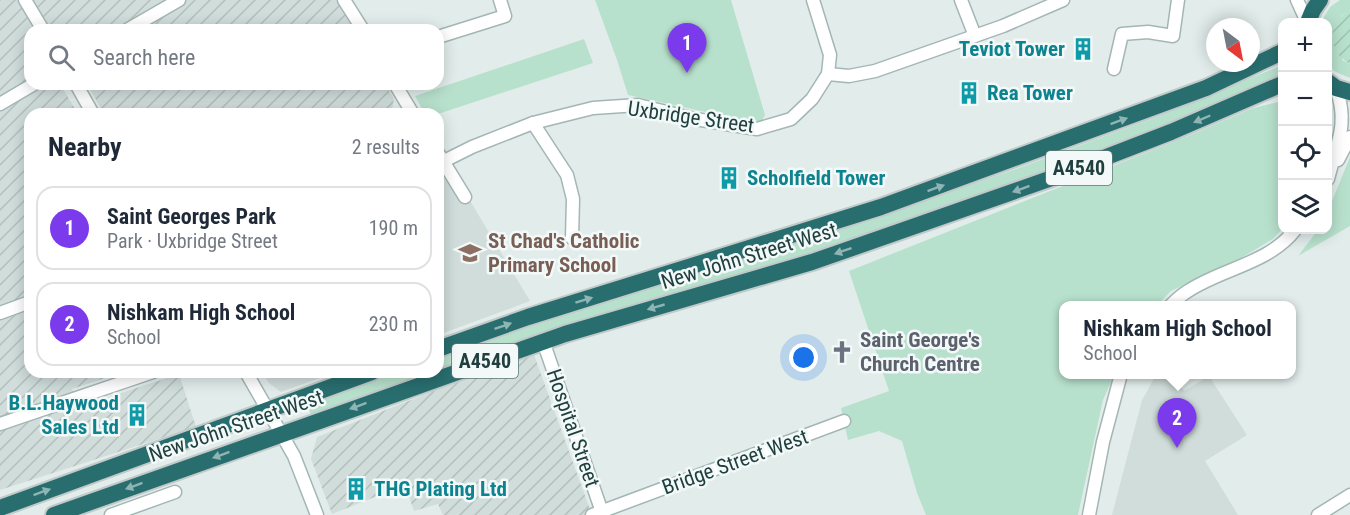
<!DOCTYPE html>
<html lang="en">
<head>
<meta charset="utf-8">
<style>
	body { margin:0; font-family:"Roboto Condensed",sans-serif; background:#f6f6f7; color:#1f2937 }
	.controls { position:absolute; right:18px; top:18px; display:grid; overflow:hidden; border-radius:12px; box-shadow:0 3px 15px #0003 }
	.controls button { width:54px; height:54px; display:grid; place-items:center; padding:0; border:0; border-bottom:2px solid #e0e1e3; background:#fff; color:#1f2937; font:30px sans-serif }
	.compass { position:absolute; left:1206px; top:18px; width:54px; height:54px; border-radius:50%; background:#fff; box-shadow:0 3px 15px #0003; rotate:148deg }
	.you { position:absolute; left:804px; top:358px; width:21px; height:21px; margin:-15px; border:4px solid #fff; border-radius:50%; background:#1a73e8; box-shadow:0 0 0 9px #1a73e833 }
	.badge { display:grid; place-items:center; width:39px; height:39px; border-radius:50%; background:#7c3aed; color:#fff; font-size:20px; font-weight:700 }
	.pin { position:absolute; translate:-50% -50px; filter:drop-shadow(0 2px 3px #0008) }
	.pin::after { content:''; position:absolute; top:32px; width:21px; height:18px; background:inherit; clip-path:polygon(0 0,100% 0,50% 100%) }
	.popup { position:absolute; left:1059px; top:301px; width:237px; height:78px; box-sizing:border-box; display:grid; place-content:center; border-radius:12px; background:#fff; filter:drop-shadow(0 2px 4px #0005); font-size:20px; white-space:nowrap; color:#747a83 }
	.popup b { font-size:22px; color:#1f2937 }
	.popup::after { content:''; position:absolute; left:50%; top:100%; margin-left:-12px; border:12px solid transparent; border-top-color:#fff }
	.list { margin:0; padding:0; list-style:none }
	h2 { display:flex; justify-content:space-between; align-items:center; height:78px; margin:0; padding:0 24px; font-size:26px }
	h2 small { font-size:20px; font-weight:400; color:#747a83 }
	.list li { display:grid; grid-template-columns:39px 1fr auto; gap:18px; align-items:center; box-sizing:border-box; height:84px; margin:0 12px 12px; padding:0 12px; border:2px solid #e0e1e3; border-radius:18px }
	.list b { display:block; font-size:22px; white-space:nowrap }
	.list p { margin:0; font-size:20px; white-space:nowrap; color:#747a83 }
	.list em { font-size:20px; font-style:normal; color:#747a83 }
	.icon { flex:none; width:33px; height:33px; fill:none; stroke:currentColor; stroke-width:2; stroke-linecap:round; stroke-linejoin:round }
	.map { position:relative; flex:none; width:1350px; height:515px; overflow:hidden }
	.search { position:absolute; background:#fff; box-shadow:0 3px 15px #0003; left:24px; top:24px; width:420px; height:66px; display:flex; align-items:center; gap:15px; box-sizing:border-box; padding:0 21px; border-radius:18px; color:#747a83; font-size:22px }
	.panel { position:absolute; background:#fff; box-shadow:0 3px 15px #0003; left:24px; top:108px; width:420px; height:270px; border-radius:18px }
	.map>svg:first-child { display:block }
</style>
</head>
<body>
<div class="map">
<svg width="1350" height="515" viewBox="0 0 1350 515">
	<defs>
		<pattern id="industrial-furrows" width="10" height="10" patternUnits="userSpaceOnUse" patternTransform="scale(1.5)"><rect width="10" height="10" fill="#d0dddb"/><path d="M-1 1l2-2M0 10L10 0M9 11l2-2" fill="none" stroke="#b2bfbd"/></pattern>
		<pattern id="garden-furrows" width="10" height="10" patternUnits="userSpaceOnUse" patternTransform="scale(1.5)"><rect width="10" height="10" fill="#b8e1cd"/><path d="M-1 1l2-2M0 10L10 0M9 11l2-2" fill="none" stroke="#9ec2b1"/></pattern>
	</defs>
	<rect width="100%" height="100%" fill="#e2edeb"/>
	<g fill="#d0dddb">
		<path d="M438 167 460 202 469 199 530 301 438 335Z"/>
		<path d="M262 372H336L281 392 269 383Z"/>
		<path d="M1156 375H1173L1184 391 1209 376 1247 435 1205 461 1238 515H1112L1142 400Z"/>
	</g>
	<g fill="url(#industrial-furrows)">
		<path d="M0 0H336L354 30H30V84H60L78 114H30V372H124L72 389 79 407 179 374 196 427 0 490Z"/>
		<path d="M87 84H385L394 99 391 114H104Z"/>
		<path d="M533 352 592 515H443L438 504 414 511 405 485 332 514 311 459 317 437Z"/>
	</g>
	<g fill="#b8e1cd">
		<path d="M595 0H731L765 115 760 124 628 95 617 60Z"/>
		<path d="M1340 0H1350V10L1341 16 1342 60 1350 64V78L1334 71 1328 64V22H1321L1330 7Z"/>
		<path d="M584 39 593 63 438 114H425L415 96Z"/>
		<path d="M1282 65V78L1163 129 1053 171 797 260 534 336 438 370V358L524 326 872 218 1016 169 1159 116Z"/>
		<path d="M1282 101V229L1273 239 1236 261 1171 291 1157 305 1063 306V374L1114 375 1103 400 1078 515H926L917 493 902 441 879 431 848 440 841 408 889 391 849 271 1188 136 1253 108Z"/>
		<path d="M1350 157V226L1298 256 1318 230H1328V211Z"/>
		<path d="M398 372H434L312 417 307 405Z"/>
	</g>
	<path fill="url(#garden-furrows)" d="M1350 10V64C1327 51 1326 24 1350 10Z"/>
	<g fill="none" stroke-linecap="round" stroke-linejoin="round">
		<g stroke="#a4b6b4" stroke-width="15">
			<g id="minor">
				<path d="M25 0 43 30"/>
				<path d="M344 0 363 30"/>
				<path d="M961 0 975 36"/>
				<path d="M1297 0 1307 22"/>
				<path d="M127 30 179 0"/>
				<path d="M438 37 505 16 500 0"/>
				<path d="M1114 69 1122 34 1148 32 1173 36 1178 0"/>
				<path d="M828 74 849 76 875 71 1003 26 1063 0"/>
				<path d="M76 84 93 114"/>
				<path d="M395 84 413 114"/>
				<path d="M0 104 34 84"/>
				<path d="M533 123 567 175 573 199 572 238"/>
				<path d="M438 153 465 197"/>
				<path d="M1338 160 1350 137"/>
				<path d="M444 161 472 147 533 123 593 108 638 105 695 119 757 129 791 119 812 99 828 74 830 55 813 0"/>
				<path d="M1328 179C1337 143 1349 124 1336 88"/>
				<path d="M1170 306C1175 301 1181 295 1188 291 1223 268 1268 264 1295 230"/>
				<path d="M0 313 30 302"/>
				<path d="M543 341 603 515"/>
				<path d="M246 372 294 456 317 515"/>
				<path d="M0 424 153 372"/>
				<path d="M111 515 175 492"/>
				<path d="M592 515 844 421"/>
				<path d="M1089 515 1103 442 1121 374"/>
				<path d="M1318 515 1350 495"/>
			</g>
		</g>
		<g stroke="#c1cac9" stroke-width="20">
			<g id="highway">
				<path d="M1308 22 1313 10 1320 0"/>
				<path d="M1328 82 1336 88 1350 92"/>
				<path d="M438 349 528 317 881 207 1206 88 1282 52"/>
				<path d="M0 508 372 372"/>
				<path d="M54 515 565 334 812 262 898 232 1052 178 1171 132 1282 84"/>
			</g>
		</g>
		<use href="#minor" stroke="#fff" stroke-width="12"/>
		<use href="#highway" stroke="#296e6f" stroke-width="16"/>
	</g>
	<defs><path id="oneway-solid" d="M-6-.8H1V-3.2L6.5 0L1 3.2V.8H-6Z" transform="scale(1.5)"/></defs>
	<g fill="#8eb4b4">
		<use href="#oneway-solid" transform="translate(1202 119) rotate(157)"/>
		<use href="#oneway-solid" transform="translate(1119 121) rotate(-20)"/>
		<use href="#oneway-solid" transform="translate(936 188) rotate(-20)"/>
		<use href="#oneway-solid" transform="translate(1021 189) rotate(160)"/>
		<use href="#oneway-solid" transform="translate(843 251) rotate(161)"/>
		<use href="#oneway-solid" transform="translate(584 300) rotate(-17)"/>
		<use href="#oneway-solid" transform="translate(656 307) rotate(164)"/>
		<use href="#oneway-solid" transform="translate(503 326) rotate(-19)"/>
		<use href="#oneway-solid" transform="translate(358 406) rotate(160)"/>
		<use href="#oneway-solid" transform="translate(221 455) rotate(160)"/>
		<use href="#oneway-solid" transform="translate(134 486) rotate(160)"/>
		<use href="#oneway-solid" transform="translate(42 492) rotate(-20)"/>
	</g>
	<defs>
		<g id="building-bare" transform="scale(1.8)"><path d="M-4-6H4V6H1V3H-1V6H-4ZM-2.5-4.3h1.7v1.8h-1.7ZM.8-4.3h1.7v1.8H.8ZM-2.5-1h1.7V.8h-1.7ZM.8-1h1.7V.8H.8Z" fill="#0f9aa8" stroke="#f3f9f8" stroke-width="2.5" paint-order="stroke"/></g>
		<g id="school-bare" transform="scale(1.8)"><path d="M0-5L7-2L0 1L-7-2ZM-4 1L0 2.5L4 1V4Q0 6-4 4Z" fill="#8d6e63" stroke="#f3f9f8" stroke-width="2.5" paint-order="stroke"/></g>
		<g id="church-bare" transform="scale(1.8)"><path d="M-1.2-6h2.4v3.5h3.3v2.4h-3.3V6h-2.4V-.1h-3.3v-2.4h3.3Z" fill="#6b7280" stroke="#f3f9f8" stroke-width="2.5" paint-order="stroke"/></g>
	</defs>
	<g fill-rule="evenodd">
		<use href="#building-bare" x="1083" y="49"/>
		<use href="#building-bare" x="969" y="93"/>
		<use href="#building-bare" x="729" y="178"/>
		<use href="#school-bare" x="470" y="253"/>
		<use href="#church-bare" x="842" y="352"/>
		<use href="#building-bare" x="137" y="415"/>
		<use href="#building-bare" x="356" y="489"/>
	</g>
	<g text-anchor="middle" stroke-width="5" stroke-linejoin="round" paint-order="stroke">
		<g fill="#f3f9f8" stroke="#5f7876" stroke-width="1.5">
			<rect x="1046" y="151" width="66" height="34" rx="4.5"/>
			<rect x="452" y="344" width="66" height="34" rx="4.5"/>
		</g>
		<g font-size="20" font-weight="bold" fill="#20403f">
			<text x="1079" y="175">A4540</text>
			<text x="485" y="368">A4540</text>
		</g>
		<g font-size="21" font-weight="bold" fill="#0d838f" stroke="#f3f9f8" text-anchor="start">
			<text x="1065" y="56" text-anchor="end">Teviot Tower</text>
			<text x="987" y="100">Rea Tower</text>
			<text x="747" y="185">Scholfield Tower</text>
			<text x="119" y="410" text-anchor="end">B.L.Haywood<tspan x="119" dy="24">Sales Ltd</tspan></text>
			<text x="374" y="496">THG Plating Ltd</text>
		</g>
		<g font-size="21" fill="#20403f" stroke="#f3f9f8">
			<text transform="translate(691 117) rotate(8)" y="7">Uxbridge Street</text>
			<text transform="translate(749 256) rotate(-17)" y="7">New John Street West</text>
			<text transform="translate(236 426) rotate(-19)" y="7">New John Street West</text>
			<text transform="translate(573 428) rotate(71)" y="7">Hospital Street</text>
			<text transform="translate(735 462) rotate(-20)" y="7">Bridge Street West</text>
		</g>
		<g font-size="21" font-weight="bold" fill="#785e54" stroke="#f3f9f8" text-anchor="start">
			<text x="488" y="248">St Chad's Catholic<tspan x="488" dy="24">Primary School</tspan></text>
		</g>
		<g font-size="21" font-weight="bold" fill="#5b616d" stroke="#f3f9f8" text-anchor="start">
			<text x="860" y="347">Saint George's<tspan x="860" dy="24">Church Centre</tspan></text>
		</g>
	</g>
</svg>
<div class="controls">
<button>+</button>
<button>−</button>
<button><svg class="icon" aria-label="locate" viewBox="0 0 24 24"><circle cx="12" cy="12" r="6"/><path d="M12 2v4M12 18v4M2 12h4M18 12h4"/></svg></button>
<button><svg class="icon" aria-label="layers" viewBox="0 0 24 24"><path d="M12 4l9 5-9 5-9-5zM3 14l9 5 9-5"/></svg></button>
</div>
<svg class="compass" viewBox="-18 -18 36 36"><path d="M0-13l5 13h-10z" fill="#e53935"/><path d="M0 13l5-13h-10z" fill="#747a83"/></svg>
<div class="you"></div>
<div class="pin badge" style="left:687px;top:73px">1</div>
<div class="pin badge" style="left:1177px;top:448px">2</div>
<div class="popup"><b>Nishkam High School</b>School</div>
<div class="search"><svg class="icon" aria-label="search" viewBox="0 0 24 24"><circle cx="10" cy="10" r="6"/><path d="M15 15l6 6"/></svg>Search here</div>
<section class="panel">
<h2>Nearby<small>2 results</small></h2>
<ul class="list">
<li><span class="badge">1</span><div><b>Saint Georges Park</b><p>Park · Uxbridge Street</p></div><em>190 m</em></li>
<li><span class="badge">2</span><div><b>Nishkam High School</b><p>School</p></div><em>230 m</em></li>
</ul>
</section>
</div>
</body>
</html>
